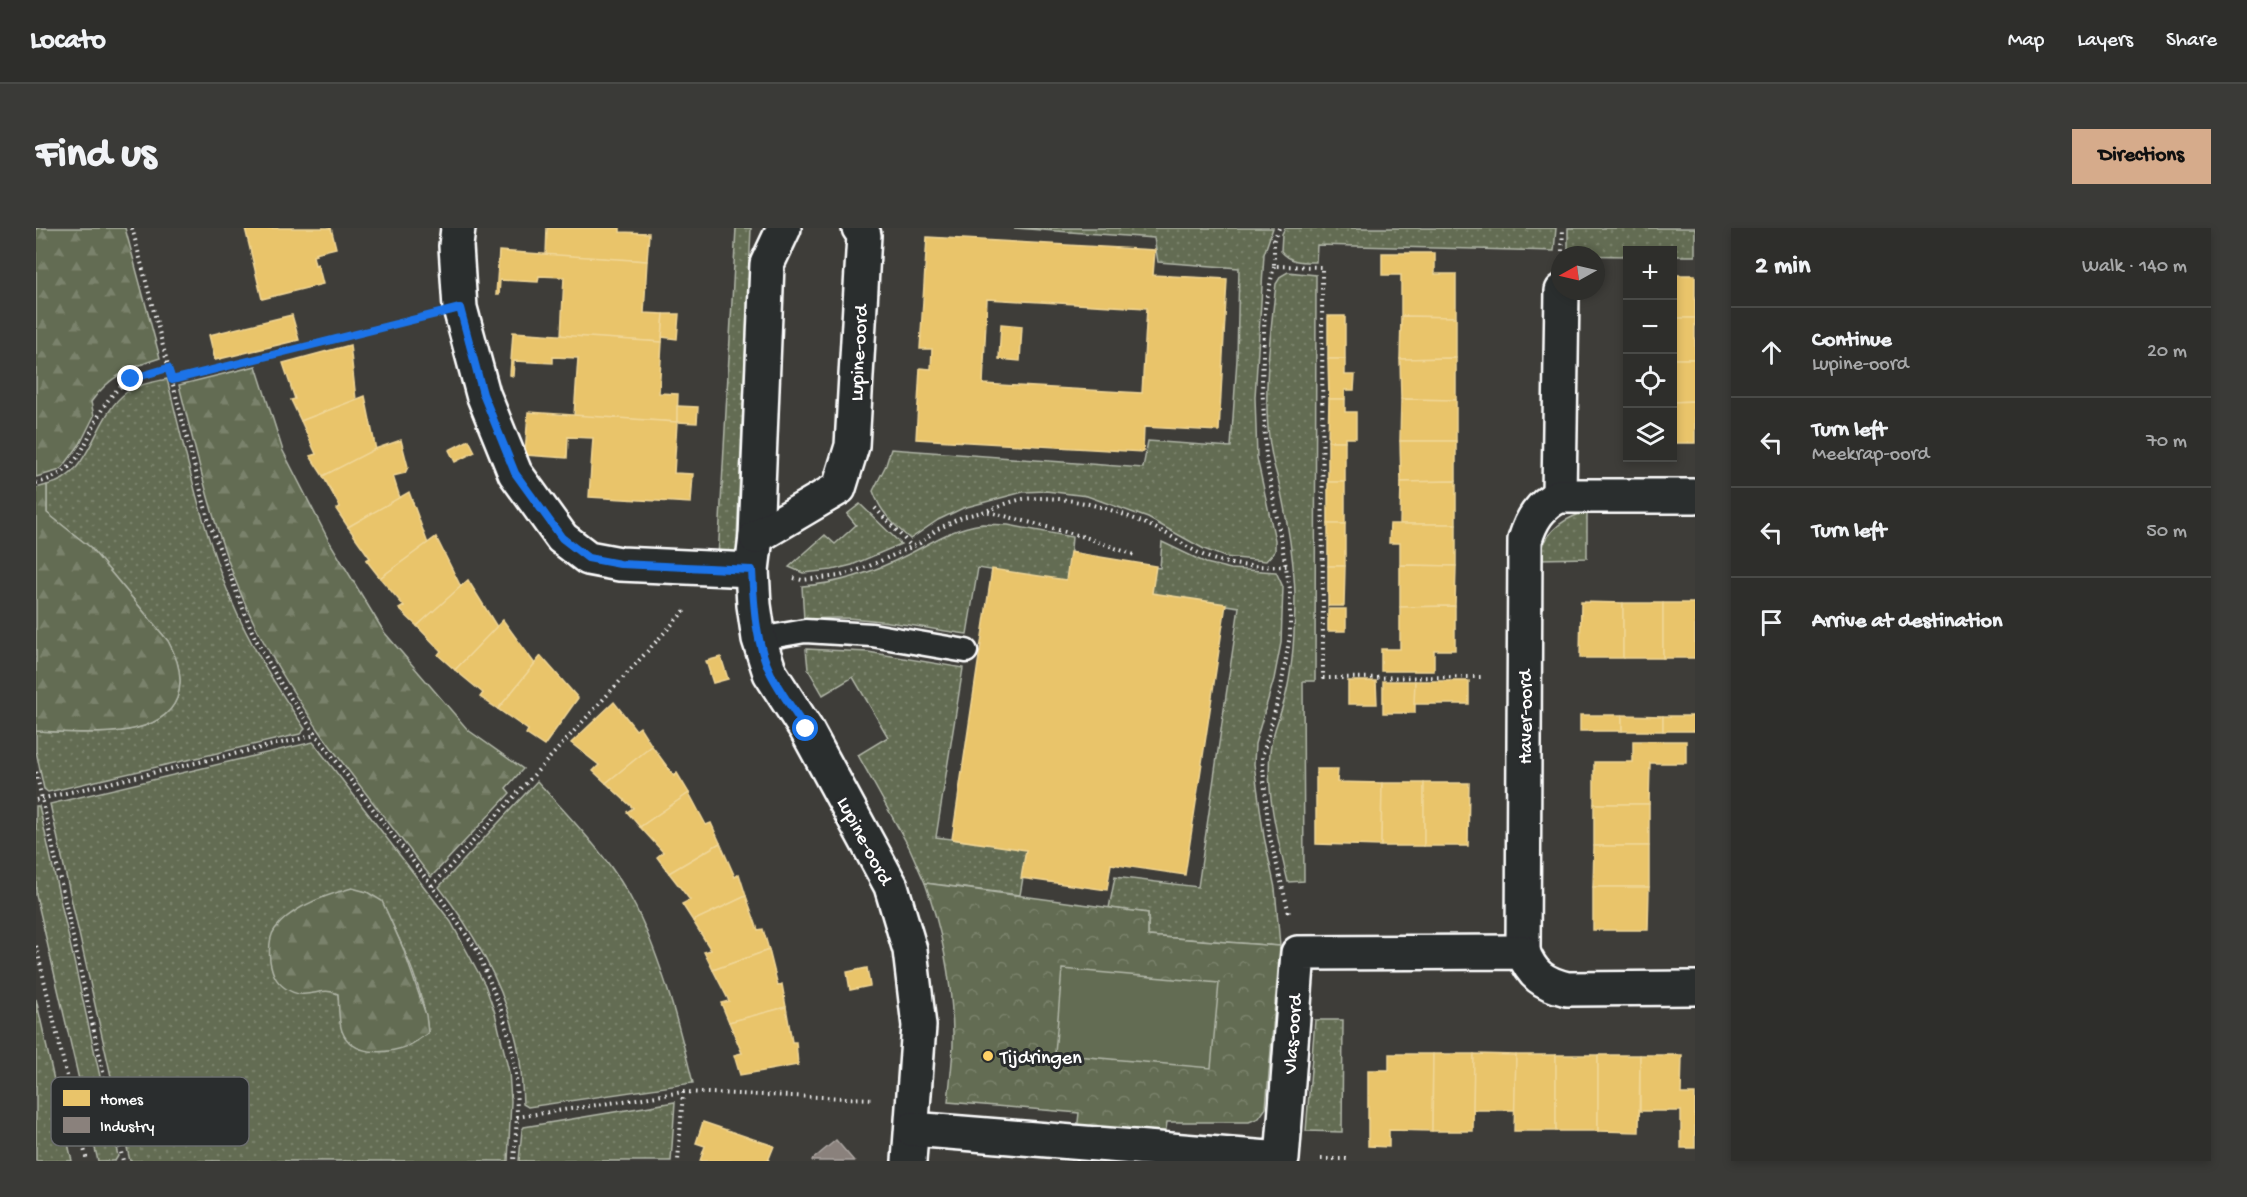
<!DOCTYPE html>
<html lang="en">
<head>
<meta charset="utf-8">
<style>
	body { margin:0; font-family:"Gochi Hand",sans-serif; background:#3a3a37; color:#f1f3f6 }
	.controls { position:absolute; right:18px; top:18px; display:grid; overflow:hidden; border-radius:0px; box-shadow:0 3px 9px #0003 }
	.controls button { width:54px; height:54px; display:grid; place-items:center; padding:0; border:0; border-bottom:2px solid #494a47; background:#2e2e2b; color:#f1f3f6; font:30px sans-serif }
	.compass { position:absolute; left:1515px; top:18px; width:54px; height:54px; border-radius:50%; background:#2e2e2b; box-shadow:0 3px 9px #0003; rotate:262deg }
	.stop { position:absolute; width:18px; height:18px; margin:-14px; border:4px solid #1a73e8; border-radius:50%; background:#fff }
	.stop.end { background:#1a73e8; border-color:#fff; box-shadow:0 2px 6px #0008 }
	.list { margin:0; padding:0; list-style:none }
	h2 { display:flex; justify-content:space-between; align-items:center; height:78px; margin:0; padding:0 24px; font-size:26px }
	h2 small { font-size:20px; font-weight:400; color:#a7a8a9 }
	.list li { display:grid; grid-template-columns:39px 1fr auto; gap:18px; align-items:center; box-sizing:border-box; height:90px; padding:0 24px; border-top:2px solid #494a47 }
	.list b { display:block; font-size:22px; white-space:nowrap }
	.list p { margin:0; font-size:20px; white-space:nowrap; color:#a7a8a9 }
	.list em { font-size:20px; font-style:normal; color:#a7a8a9 }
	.icon { flex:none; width:33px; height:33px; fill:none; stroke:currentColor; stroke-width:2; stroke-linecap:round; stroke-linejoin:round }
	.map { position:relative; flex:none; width:1659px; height:933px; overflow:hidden; border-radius:0px }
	header { display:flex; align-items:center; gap:36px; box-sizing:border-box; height:84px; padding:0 30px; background:#2e2e2b; border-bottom:2px solid #494a47 }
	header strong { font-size:28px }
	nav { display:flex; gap:33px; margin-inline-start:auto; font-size:21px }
	.intro { display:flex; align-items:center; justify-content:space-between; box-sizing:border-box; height:144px; padding:0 36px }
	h1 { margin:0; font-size:42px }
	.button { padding:15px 27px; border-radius:0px; background:#d6ab8b; color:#111; font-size:21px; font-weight:700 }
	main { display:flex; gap:36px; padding:0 36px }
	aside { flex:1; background:#2e2e2b; border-radius:0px; box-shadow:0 3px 9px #0003 }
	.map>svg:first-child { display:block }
</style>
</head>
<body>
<header>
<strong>Locato</strong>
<nav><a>Map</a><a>Layers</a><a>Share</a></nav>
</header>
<div class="intro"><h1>Find us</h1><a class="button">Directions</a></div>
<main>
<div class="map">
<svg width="1659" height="933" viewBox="0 0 1659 933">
	<defs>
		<pattern id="grass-dots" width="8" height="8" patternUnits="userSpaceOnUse" patternTransform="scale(1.5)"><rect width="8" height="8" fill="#636c52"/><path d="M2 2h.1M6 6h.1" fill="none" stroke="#7a826c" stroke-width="1.8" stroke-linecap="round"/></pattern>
		<pattern id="forest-firs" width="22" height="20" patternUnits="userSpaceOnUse" patternTransform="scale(1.5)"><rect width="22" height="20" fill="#636c52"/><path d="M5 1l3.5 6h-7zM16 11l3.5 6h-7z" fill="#7a826c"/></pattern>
		<pattern id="park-crowns" width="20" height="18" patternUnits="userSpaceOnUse" patternTransform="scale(1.5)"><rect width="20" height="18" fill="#636c52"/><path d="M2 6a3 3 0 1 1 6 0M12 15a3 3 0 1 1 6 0" fill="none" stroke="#7a826c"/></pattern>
	</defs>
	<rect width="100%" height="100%" fill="#3e3d39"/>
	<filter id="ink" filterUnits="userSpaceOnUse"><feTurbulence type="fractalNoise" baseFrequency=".0167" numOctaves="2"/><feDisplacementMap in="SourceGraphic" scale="12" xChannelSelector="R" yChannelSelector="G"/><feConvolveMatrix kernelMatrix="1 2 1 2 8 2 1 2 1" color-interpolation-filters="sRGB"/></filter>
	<g filter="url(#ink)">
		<g fill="url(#grass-dots)" stroke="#b1b6a8" stroke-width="1.5" fill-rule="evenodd">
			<path d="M700 0H715L700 331 682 330Z"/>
			<path d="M978 0H1237L1228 26 1219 169 1221 230 1239 312V323L1230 333 1189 329 1168 321 1112 290 1051 268 1010 263 987 264 927 280 902 292 874 311C857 296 845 285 837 263L850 237 855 221 1107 240 1112 213 1195 219 1201 131 1203 40 1122 34 1118 10Z"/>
			<path d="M1249 0H1520L1518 23 1281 17 1280 34C1266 34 1255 35 1245 23L1246 6Z"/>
			<path d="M1532 0H1659V28H1637L1636 22H1592L1591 28 1532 27Z"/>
			<path d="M1252 44 1280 47 1279 453H1267L1268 653 1252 654C1242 611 1230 568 1234 524 1236 503 1247 483 1251 462 1258 431 1259 399 1259 367 1258 333 1252 297 1245 264 1243 252 1238 240 1236 228 1225 176 1234 109 1240 56L1245 48Z"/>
			<path d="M131 151C150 226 166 303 196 374 215 419 242 461 269 501L264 506 12 564 8 561 0 523V503C39 504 124 515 141 470 148 451 142 431 132 413L54 319 11 285V257C56 249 57 188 91 164 102 156 118 154 131 151Z"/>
			<path d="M824 276 865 316 816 337 796 342 767 345 753 339 789 307 799 316 820 297 811 286Z"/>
			<path d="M1547 285H1551V330L1504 331C1507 306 1524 292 1547 285Z"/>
			<path d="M946 296 972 297 1036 309 1032 354 942 340 931 406C878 399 822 385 768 392L766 358C804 356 840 343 873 326 900 312 915 301 946 296Z"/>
			<path d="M1126 314 1170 335 1195 341 1240 344 1247 359 1245 415 1238 451 1219 516 1218 536 1228 609 1239 660 1244 718 1112 708V685L1073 680 1079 649 1162 659 1203 379 1114 366 1117 339 1124 340Z"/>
			<path d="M770 421 832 424 927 440 900 609 992 621 984 667 889 655 874 621 822 527 852 509 817 449 787 467 772 441Z"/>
			<path d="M277 514 415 694 449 757 459 785 473 844 475 873 472 933H94L14 576ZM346 674C365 715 388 760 392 805L306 803 302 766 296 763Z"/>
			<path d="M501 553C535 591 577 633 600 680 626 733 643 798 657 855L492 879 487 876C486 853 485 829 479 807 466 754 436 701 403 659Z"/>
			<path d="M0 578H3L82 928 79 933H62L0 667Z"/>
			<path d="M0 771 36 933H0Z"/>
			<path d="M1279 792H1307L1306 904 1270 903Z"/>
			<path d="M639 874 635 933H483L486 902 488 899Z"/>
		</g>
		<g fill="url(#forest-firs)" stroke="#b1b6a8" stroke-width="1.5">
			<path d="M0 0H89L124 130C95 139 73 148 55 174L58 188 44 216 27 239 21 243 0 249Z"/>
			<path d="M220 138 247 223 293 313 348 404 432 502 487 541 470 560 474 565 395 649C334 570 268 492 222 403 183 326 164 240 143 157Z"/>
			<path d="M11 257V285L54 319 132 413C142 431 148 451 141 470 124 515 39 504 0 503V260Z"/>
			<path d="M316 660 331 664 346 673 367 720 390 787 392 805C386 809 379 815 372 818 351 826 316 829 306 803 302 792 303 777 302 766 284 757 271 775 249 760 239 753 236 744 234 733 233 723 233 709 239 701 255 679 290 667 316 660Z"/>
		</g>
		<path fill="url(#park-crowns)" stroke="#b1b6a8" stroke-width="1.5" d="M889 655 1112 685V708L1244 718 1230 880 1223 890 1213 894H1131L1129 909 1041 903 1043 885 912 874C914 851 918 827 917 805 916 754 906 702 889 655Z"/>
		<path fill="#636c52" stroke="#b1b6a8" stroke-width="1.5" d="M1026 741 1183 755 1175 840 1019 826Z"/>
		<g fill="#e9c46a" stroke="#f0d697" stroke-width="1.5" fill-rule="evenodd">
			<path d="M209 0H295L300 20 279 25 280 27 277 28 279 37 282 36 287 56 226 71Z"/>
			<path d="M511 0H584V4L613 5 611 33 510 27Z"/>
			<path d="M891 9 1119 22 1117 47 1191 51 1183 203 1108 199 1107 224 880 211 884 140 895 141 896 121H884ZM951 71 1111 80 1106 165 947 156Z"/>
			<path d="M463 23 611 33 608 85 628 86 626 114 525 108 528 49 503 48 502 54 464 52 463 67H460Z"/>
			<path d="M1346 25H1399V46H1420V89L1365 88V47H1346Z"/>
			<rect x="1636" y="47" width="23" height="43"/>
			<path d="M628 86H643L641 111 626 109Z"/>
			<path d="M256 87 263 112 179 132 173 107Z"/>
			<rect x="1292" y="88" width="17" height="43"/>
			<path d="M1365 88 1420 89V130L1364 131Z"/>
			<rect x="1636" y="90" width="23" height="41"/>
			<path d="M965 96 986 98 984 133 963 131Z"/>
			<path d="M477 104 626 114 623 165 642 166 641 194 538 188 542 130 517 129V135L478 133 477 148 474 147Z"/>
			<path d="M314 117 320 172 265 193 255 172 259 171 247 135Z"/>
			<path d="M1420 130V172L1365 171 1364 131Z"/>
			<path d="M1292 131H1309V147H1319L1318 162H1309V171H1293Z"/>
			<path d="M1636 131H1659V173L1636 174Z"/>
			<path d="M329 168 340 222 287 248 274 228 280 226 265 193Z"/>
			<path d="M1293 171H1309V184H1320V210H1309V213H1292Z"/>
			<path d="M1365 171 1420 172V213H1364Z"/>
			<path d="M1659 173V215H1636V174Z"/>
			<path d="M641 178 662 179 661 195 641 194Z"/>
			<path d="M492 184 641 194 638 245 657 246 655 275 553 269 557 210 532 209 531 230 489 227Z"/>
			<path d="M365 212 372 239 369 245 357 248 364 270 312 299 300 281 304 279 287 248 339 221Z"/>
			<path d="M433 212 439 224 419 234 413 222Z"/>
			<rect x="1292" y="213" width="17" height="41"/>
			<path d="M1364 213H1420V253L1365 254Z"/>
			<path d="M1420 253V296H1364L1365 254Z"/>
			<rect x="1292" y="254" width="17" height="42"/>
			<path d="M373 264 392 316 344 350 330 332 334 330 312 299Z"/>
			<rect x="1292" y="296" width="17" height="42"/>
			<path d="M1354 296H1420V338L1364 337V315H1353Z"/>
			<path d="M400 309 425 359 381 398 363 381 368 378 344 350Z"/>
			<path d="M1034 324 1120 338 1116 365 1190 376 1149 647 1075 636 1071 662 985 650 990 622 916 611 956 341 1030 352Z"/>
			<path d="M1364 337 1420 338 1419 378 1364 379Z"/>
			<path d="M1292 338H1309L1308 378H1292Z"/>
			<path d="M432 352 461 399 419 442 402 427 405 423 381 398Z"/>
			<path d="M1545 374 1587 375V430H1544Z"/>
			<rect x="1587" y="375" width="40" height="55"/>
			<rect x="1627" y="375" width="32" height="55"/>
			<path d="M1419 378V422H1398V443H1345V421H1364V379Z"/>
			<rect x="1292" y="381" width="18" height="22"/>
			<path d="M467 392 499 436 462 481 444 469 447 465 419 442Z"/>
			<path d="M505 428 542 470 508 518 490 506 492 502 462 481Z"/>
			<path d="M685 429 692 451 677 455 670 433Z"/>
			<path d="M1312 453H1340L1341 476H1312Z"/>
			<rect x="1347" y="453" width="32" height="32"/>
			<path d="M1379 453H1433V476H1378Z"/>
			<path d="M578 474 600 502 604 499 616 518 570 555 557 543 563 537 535 515Z"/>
			<rect x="1544" y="487" width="42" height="16"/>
			<path d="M1586 487 1627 488V503H1586Z"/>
			<rect x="1627" y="488" width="32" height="15"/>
			<path d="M1597 513H1650V535H1614L1613 576H1558V534H1597Z"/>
			<path d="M616 518 638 548 641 545 653 565 604 599 591 584 597 580 570 555Z"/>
			<path d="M1280 541H1302L1301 554 1346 555 1345 618 1280 616Z"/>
			<path d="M1346 555H1388V618H1345Z"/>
			<path d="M1388 555H1433L1432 618H1388Z"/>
			<path d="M653 565 670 597 675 595 684 615 633 645 621 629 627 624 604 599Z"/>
			<rect x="1558" y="576" width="55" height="42"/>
			<path d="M684 615 699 649 703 646 710 668 657 693 646 676 654 672 633 645Z"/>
			<path d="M1558 618H1613V659H1557Z"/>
			<path d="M1557 659H1613L1612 702H1557Z"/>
			<path d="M710 668 722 702 727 701 733 722 677 742 668 724 675 722 657 693Z"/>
			<path d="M733 722 742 758 746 756 750 779 693 794 685 775 693 773 677 742Z"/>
			<path d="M831 740 834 758 814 762 811 744Z"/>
			<path d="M750 779 756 814H760L762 837 704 847 698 827 706 825 693 794Z"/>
			<path d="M1353 826H1397L1396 903 1353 902V919L1332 918V842H1353Z"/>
			<path d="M1397 826H1438L1437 903H1396Z"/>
			<path d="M1438 826 1480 827 1479 882H1437Z"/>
			<path d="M1480 827H1520V903H1478Z"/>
			<rect x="1520" y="827" width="42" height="76"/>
			<path d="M1562 827H1604L1603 904 1562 903Z"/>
			<path d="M1604 827H1646L1645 866H1659V920H1645V883H1604Z"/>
			<path d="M667 894 738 918 732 933H664L669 918 660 915Z"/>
		</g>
		<path fill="#8a817c" stroke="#ada7a3" stroke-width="1.5" d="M800 912 818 933H777L776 932Z"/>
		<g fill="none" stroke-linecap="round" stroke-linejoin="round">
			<g stroke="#fff" stroke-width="27">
				<path id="lane" d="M723 411 769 403 836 407 930 423"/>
			</g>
			<g stroke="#fff" stroke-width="38">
				<g id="street">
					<path d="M422 0 420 18 424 80 447 166 479 245 526 310 552 330 584 336 716 342"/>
					<path d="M748 0 731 36 720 309 716 342 718 377 723 411 734 445 770 501 855 658 874 722 883 798 873 933"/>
					<path d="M1523 268 1526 63"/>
					<path d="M720 309 803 260 816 218 828 7 823 0"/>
					<path d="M1487 724 1489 312C1495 292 1504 277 1523 268H1659"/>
					<path d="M876 901 1246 931 1262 725 1487 724C1496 747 1507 755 1531 761L1659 760"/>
				</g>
			</g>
			<g stroke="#fff" stroke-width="4" stroke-dasharray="1.5 4.5" stroke-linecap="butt">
				<path d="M96 0 173 294 217 406 243 453 280 507 396 658 441 722 464 779 474 811 480 845 481 889 478 933"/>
				<path d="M1243 0 1238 12V38L1286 39 1287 450 1448 449"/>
				<path d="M1526 23 1527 0"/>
				<path d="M1238 38 1229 80 1226 153 1230 231 1254 361V407L1244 465 1226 529 1233 606 1253 685"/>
				<path d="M136 152 386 89"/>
				<path d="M0 255C58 242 47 194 82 161 96 148 115 145 132 140"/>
				<path d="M839 280 876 319"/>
				<path d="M952 282C963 279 975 273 987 271 1036 266 1086 283 1129 305 1142 312 1155 322 1169 328 1193 339 1225 339 1251 338"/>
				<path d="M758 350 766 352 804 348 831 339 884 315 900 302 926 289 950 283 1049 309 1101 328"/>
				<path d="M0 544 87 933"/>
				<path d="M0 572 280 507"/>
				<path d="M396 658 651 380"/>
				<path d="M0 718 51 933"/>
				<path d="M647 864 838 871"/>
				<path d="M481 889 647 864 642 933"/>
				<path d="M1285 931H1311V933"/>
			</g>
			<use href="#lane" stroke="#2a2d2e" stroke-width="22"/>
			<use href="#street" stroke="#2a2d2e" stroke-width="33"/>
		</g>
	</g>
	<g fill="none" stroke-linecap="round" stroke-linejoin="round" filter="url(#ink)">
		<path stroke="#1a73e8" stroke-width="8" d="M95 151 132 140 136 152 424 80 447 166 479 245 526 310 552 330 584 336 716 342C718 376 719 415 735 446 745 465 758 483 770 501"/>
	</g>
	<circle fill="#ffd166" stroke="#2a2d2e" stroke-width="2" cx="952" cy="828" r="6"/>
	<g text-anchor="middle" stroke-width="6" stroke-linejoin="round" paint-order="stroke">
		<g font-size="20" fill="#fff" stroke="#2a2d2e">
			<text transform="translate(821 125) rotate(-87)" y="7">Lupine-oord</text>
			<text transform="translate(1488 489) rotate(-90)" y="7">Haver-oord</text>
			<text transform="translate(830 612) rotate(62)" y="7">Lupine-oord</text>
			<text transform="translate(1255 806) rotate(-86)" y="7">Vlas-oord</text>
		</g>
		<g font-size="20" fill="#fff" stroke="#2a2d2e" text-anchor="start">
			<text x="964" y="835">Tijdringen</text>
		</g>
	</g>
	<rect x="15" y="849" width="198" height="69" rx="9" fill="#2a2d2e" stroke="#6a6c6d" stroke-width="1.5"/>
	<rect x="27" y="862" width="27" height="16" fill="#e9c46a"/>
	<rect x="27" y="889" width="27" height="16" fill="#8a817c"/>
	<g font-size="16" fill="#fff">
		<text x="64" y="876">Homes</text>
		<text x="64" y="903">Industry</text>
	</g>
</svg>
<div class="controls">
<button>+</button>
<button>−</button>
<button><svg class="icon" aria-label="locate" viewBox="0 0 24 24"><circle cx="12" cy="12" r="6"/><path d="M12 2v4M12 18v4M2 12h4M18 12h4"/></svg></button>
<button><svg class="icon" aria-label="layers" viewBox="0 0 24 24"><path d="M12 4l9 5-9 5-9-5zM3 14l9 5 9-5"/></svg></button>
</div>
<svg class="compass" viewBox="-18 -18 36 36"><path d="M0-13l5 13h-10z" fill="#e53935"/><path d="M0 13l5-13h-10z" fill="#a7a8a9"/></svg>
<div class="stop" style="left:770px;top:501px"></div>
<div class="stop end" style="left:95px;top:151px"></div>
</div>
<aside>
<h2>2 min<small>Walk · 140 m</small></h2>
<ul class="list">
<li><svg class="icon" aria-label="ahead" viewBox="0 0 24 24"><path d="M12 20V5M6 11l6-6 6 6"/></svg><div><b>Continue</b><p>Lupine-oord</p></div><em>20 m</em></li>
<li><svg class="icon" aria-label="left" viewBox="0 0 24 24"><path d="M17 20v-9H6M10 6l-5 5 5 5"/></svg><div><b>Turn left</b><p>Meekrap-oord</p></div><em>70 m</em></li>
<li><svg class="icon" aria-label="left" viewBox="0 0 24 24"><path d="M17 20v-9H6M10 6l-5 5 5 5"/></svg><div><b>Turn left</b></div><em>50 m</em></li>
<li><svg class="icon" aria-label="arrive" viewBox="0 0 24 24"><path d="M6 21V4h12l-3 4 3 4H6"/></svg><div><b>Arrive at destination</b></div></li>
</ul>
</aside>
</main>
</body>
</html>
